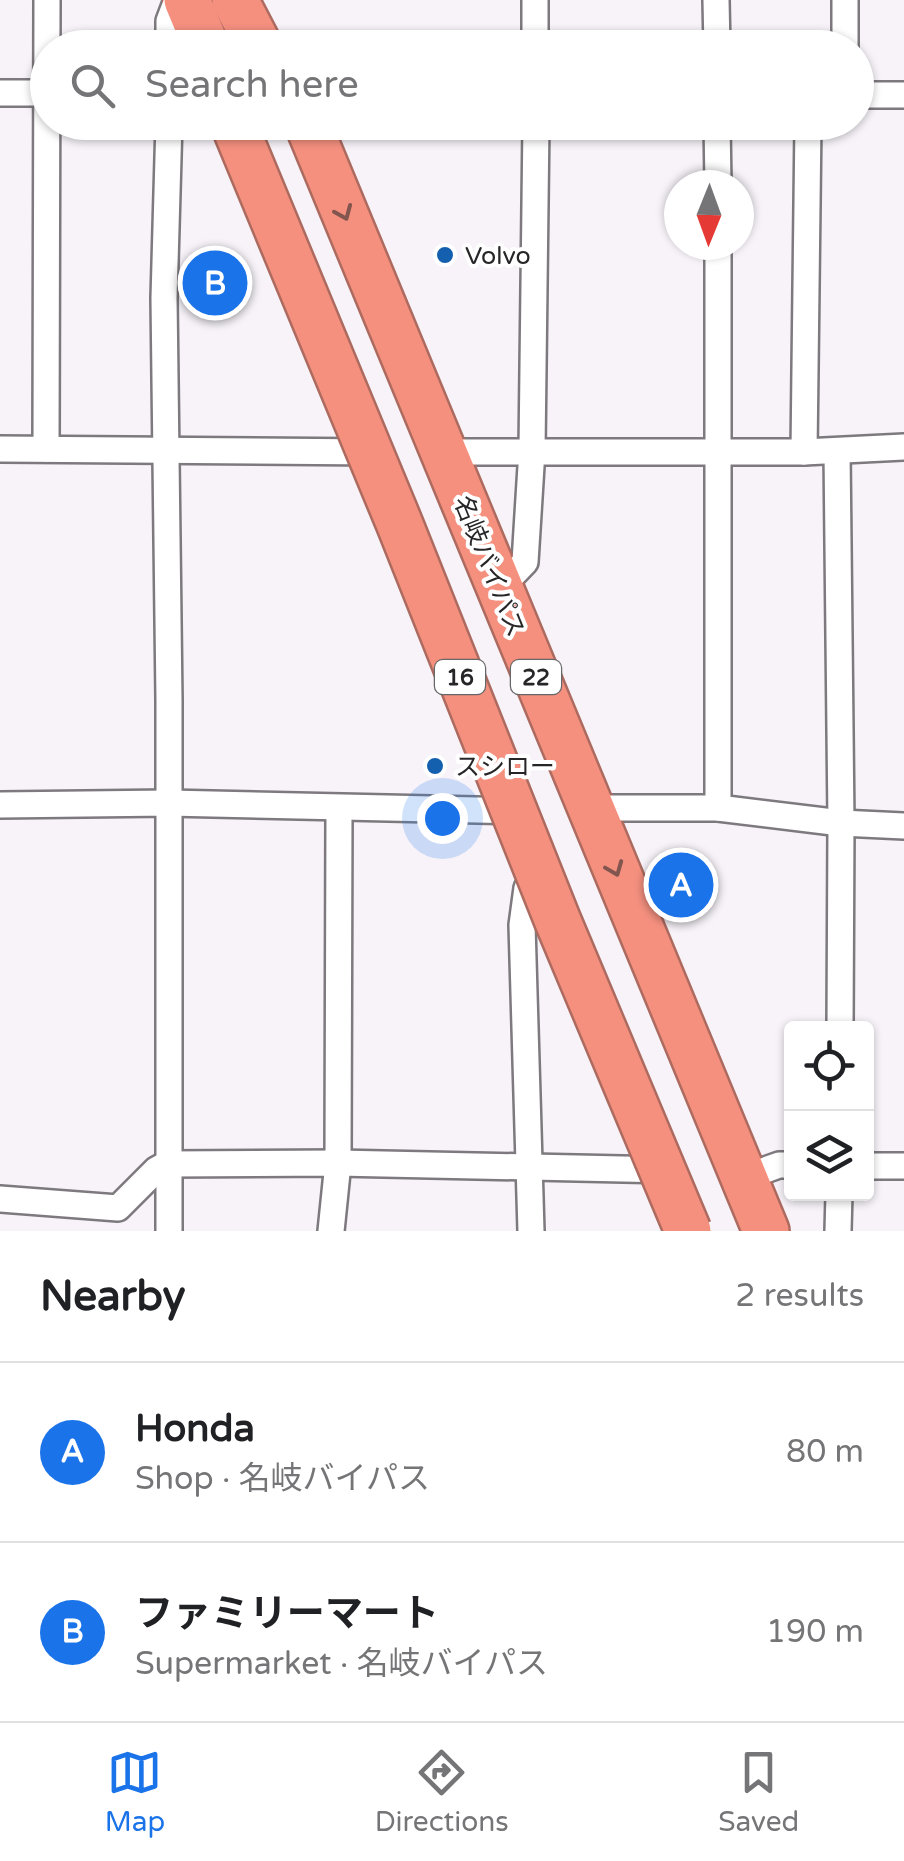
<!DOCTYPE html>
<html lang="en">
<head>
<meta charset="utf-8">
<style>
	body { margin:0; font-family:"Varela Round","Noto Sans JP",sans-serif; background:#f6f6f6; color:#202124 }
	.controls { position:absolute; right:30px; bottom:30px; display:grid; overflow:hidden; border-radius:10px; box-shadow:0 2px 8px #0004 }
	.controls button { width:90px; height:90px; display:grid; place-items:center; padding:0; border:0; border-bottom:2px solid #e0e0e0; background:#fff; color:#202124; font:50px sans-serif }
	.compass { position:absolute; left:664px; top:170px; width:90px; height:90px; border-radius:50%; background:#fff; box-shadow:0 2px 8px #0004; rotate:181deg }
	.you { position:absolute; left:442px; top:818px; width:35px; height:35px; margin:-25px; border:8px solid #fff; border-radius:50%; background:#1a73e8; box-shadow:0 0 0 15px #1a73e833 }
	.badge { display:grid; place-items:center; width:65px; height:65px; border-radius:50%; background:#1a73e8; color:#fff; font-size:32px; font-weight:700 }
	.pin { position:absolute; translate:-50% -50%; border:5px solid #fff; box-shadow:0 2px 10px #0006 }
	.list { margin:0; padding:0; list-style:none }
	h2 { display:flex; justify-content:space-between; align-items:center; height:130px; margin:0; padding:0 40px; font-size:42px }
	h2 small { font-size:32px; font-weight:400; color:#757577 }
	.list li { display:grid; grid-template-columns:65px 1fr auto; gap:30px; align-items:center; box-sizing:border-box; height:180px; padding:0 40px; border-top:2px solid #e0e0e0 }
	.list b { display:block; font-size:38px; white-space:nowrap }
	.list p { margin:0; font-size:32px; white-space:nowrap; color:#757577 }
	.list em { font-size:32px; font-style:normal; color:#757577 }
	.icon { flex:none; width:55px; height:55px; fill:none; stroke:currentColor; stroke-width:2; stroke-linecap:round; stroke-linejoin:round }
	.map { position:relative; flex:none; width:904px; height:1231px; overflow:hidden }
	.search { position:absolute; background:#fff; box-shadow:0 2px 8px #0004; left:30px; right:30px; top:30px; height:110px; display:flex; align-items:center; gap:25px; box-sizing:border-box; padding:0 35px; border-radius:55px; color:#757577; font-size:38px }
	.sheet { height:490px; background:#fff }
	nav { display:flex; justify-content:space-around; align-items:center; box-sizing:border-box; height:140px; border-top:2px solid #e0e0e0; background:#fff; font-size:28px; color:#757577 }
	nav a { display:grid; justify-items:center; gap:5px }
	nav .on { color:#1a73e8 }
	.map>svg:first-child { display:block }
</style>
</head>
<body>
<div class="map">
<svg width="904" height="1231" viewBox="0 0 904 1231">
	<rect width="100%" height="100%" fill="#f7f3f9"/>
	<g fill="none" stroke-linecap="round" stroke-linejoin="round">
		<g stroke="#7d797e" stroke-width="30">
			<g id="street">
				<path d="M535 0V48"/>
				<path d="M716 0 717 48"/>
				<path d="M845 0V48"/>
				<path d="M169 48V21L177 0"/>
				<path d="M0 93H48"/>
				<path d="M856 95H904"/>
				<path d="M169 122 164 298 169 700V1231"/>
				<path d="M717 122 718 185"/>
				<path d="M0 449 378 452"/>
				<path d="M46 449 47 0"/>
				<path d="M837 451 841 823 840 1028"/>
				<path d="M443 452H804L904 447"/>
				<path d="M804 452 808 122"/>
				<path d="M499 589 525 562 532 450 536 122"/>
				<path d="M0 805 169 803 519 811"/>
				<path d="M591 808H718L841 823 904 826"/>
				<path d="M718 808V245"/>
				<path d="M866 1166H904"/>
				<path d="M743 1178 779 1165H792"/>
				<path d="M0 1199 118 1208 156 1170 167 1164 338 1163 669 1170"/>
				<path d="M331 1231 338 1163 339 810"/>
				<path d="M531 1231 522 925 527 888 540 870"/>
				<path d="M838 1231 839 1194"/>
			</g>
		</g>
		<g stroke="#ad6b60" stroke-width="50">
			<g id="highway">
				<path d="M187 0 207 48"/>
				<path d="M235 0 260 48"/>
				<path d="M307 122 766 1231"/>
			</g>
		</g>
		<use href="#street" stroke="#fff" stroke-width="25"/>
		<use href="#highway" stroke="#f5907f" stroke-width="45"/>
		<g stroke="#ad6b60" stroke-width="50" stroke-linecap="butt">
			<path id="highway-bridge" d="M233 122 400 525 557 919 688 1231"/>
		</g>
		<use href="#highway-bridge" stroke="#f5907f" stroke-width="45"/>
	</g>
	<defs><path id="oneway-chevron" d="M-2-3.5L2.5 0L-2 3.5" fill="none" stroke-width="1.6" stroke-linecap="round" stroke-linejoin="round" transform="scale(2.5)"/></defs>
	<g stroke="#83554f">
		<use href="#oneway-chevron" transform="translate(344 213) rotate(67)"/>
		<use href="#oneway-chevron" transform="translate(615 869) rotate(68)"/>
	</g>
	<g fill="#155faf" stroke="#fff" stroke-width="4">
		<circle cx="445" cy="255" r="10"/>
		<circle cx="435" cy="766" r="10"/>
	</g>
	<g text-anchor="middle" stroke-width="8" stroke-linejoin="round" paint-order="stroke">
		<g fill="#fff" stroke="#676668" stroke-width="2.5">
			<rect x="435" y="660" width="50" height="34" rx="8"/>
			<rect x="511" y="660" width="50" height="34" rx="8"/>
		</g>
		<g font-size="22" font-weight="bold" fill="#262527">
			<text x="460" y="685">16</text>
			<text x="536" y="685">22</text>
		</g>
		<g font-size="25" fill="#262527" stroke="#fff" text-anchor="start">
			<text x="465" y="264">Volvo</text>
			<text x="455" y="775">スシロー</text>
		</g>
		<g font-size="25" fill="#262527" stroke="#fff">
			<text transform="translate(490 566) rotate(68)" y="9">名岐バイパス</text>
		</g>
	</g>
</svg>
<div class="controls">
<button><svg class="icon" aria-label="locate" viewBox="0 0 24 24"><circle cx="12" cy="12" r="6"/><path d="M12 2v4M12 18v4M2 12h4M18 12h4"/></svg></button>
<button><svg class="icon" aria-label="layers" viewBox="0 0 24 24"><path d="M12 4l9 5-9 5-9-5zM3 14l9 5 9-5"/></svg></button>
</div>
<svg class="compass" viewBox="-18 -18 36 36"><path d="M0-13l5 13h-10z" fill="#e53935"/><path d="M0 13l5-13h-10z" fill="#757577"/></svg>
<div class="you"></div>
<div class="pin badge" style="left:681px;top:885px">A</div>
<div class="pin badge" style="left:215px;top:283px">B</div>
<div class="search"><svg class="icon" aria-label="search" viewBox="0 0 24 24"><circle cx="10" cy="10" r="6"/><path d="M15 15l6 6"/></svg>Search here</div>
</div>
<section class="sheet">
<h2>Nearby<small>2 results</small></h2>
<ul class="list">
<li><span class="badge">A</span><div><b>Honda</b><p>Shop · 名岐バイパス</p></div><em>80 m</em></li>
<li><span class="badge">B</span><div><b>ファミリーマート</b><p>Supermarket · 名岐バイパス</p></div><em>190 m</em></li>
</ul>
</section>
<nav>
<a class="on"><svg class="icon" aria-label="map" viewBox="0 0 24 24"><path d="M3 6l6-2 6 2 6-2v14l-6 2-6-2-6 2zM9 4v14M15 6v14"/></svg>Map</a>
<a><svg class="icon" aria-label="directions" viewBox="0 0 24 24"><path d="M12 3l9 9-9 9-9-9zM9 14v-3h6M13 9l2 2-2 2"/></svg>Directions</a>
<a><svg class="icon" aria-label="saved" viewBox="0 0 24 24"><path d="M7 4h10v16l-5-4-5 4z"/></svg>Saved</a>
</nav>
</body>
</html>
